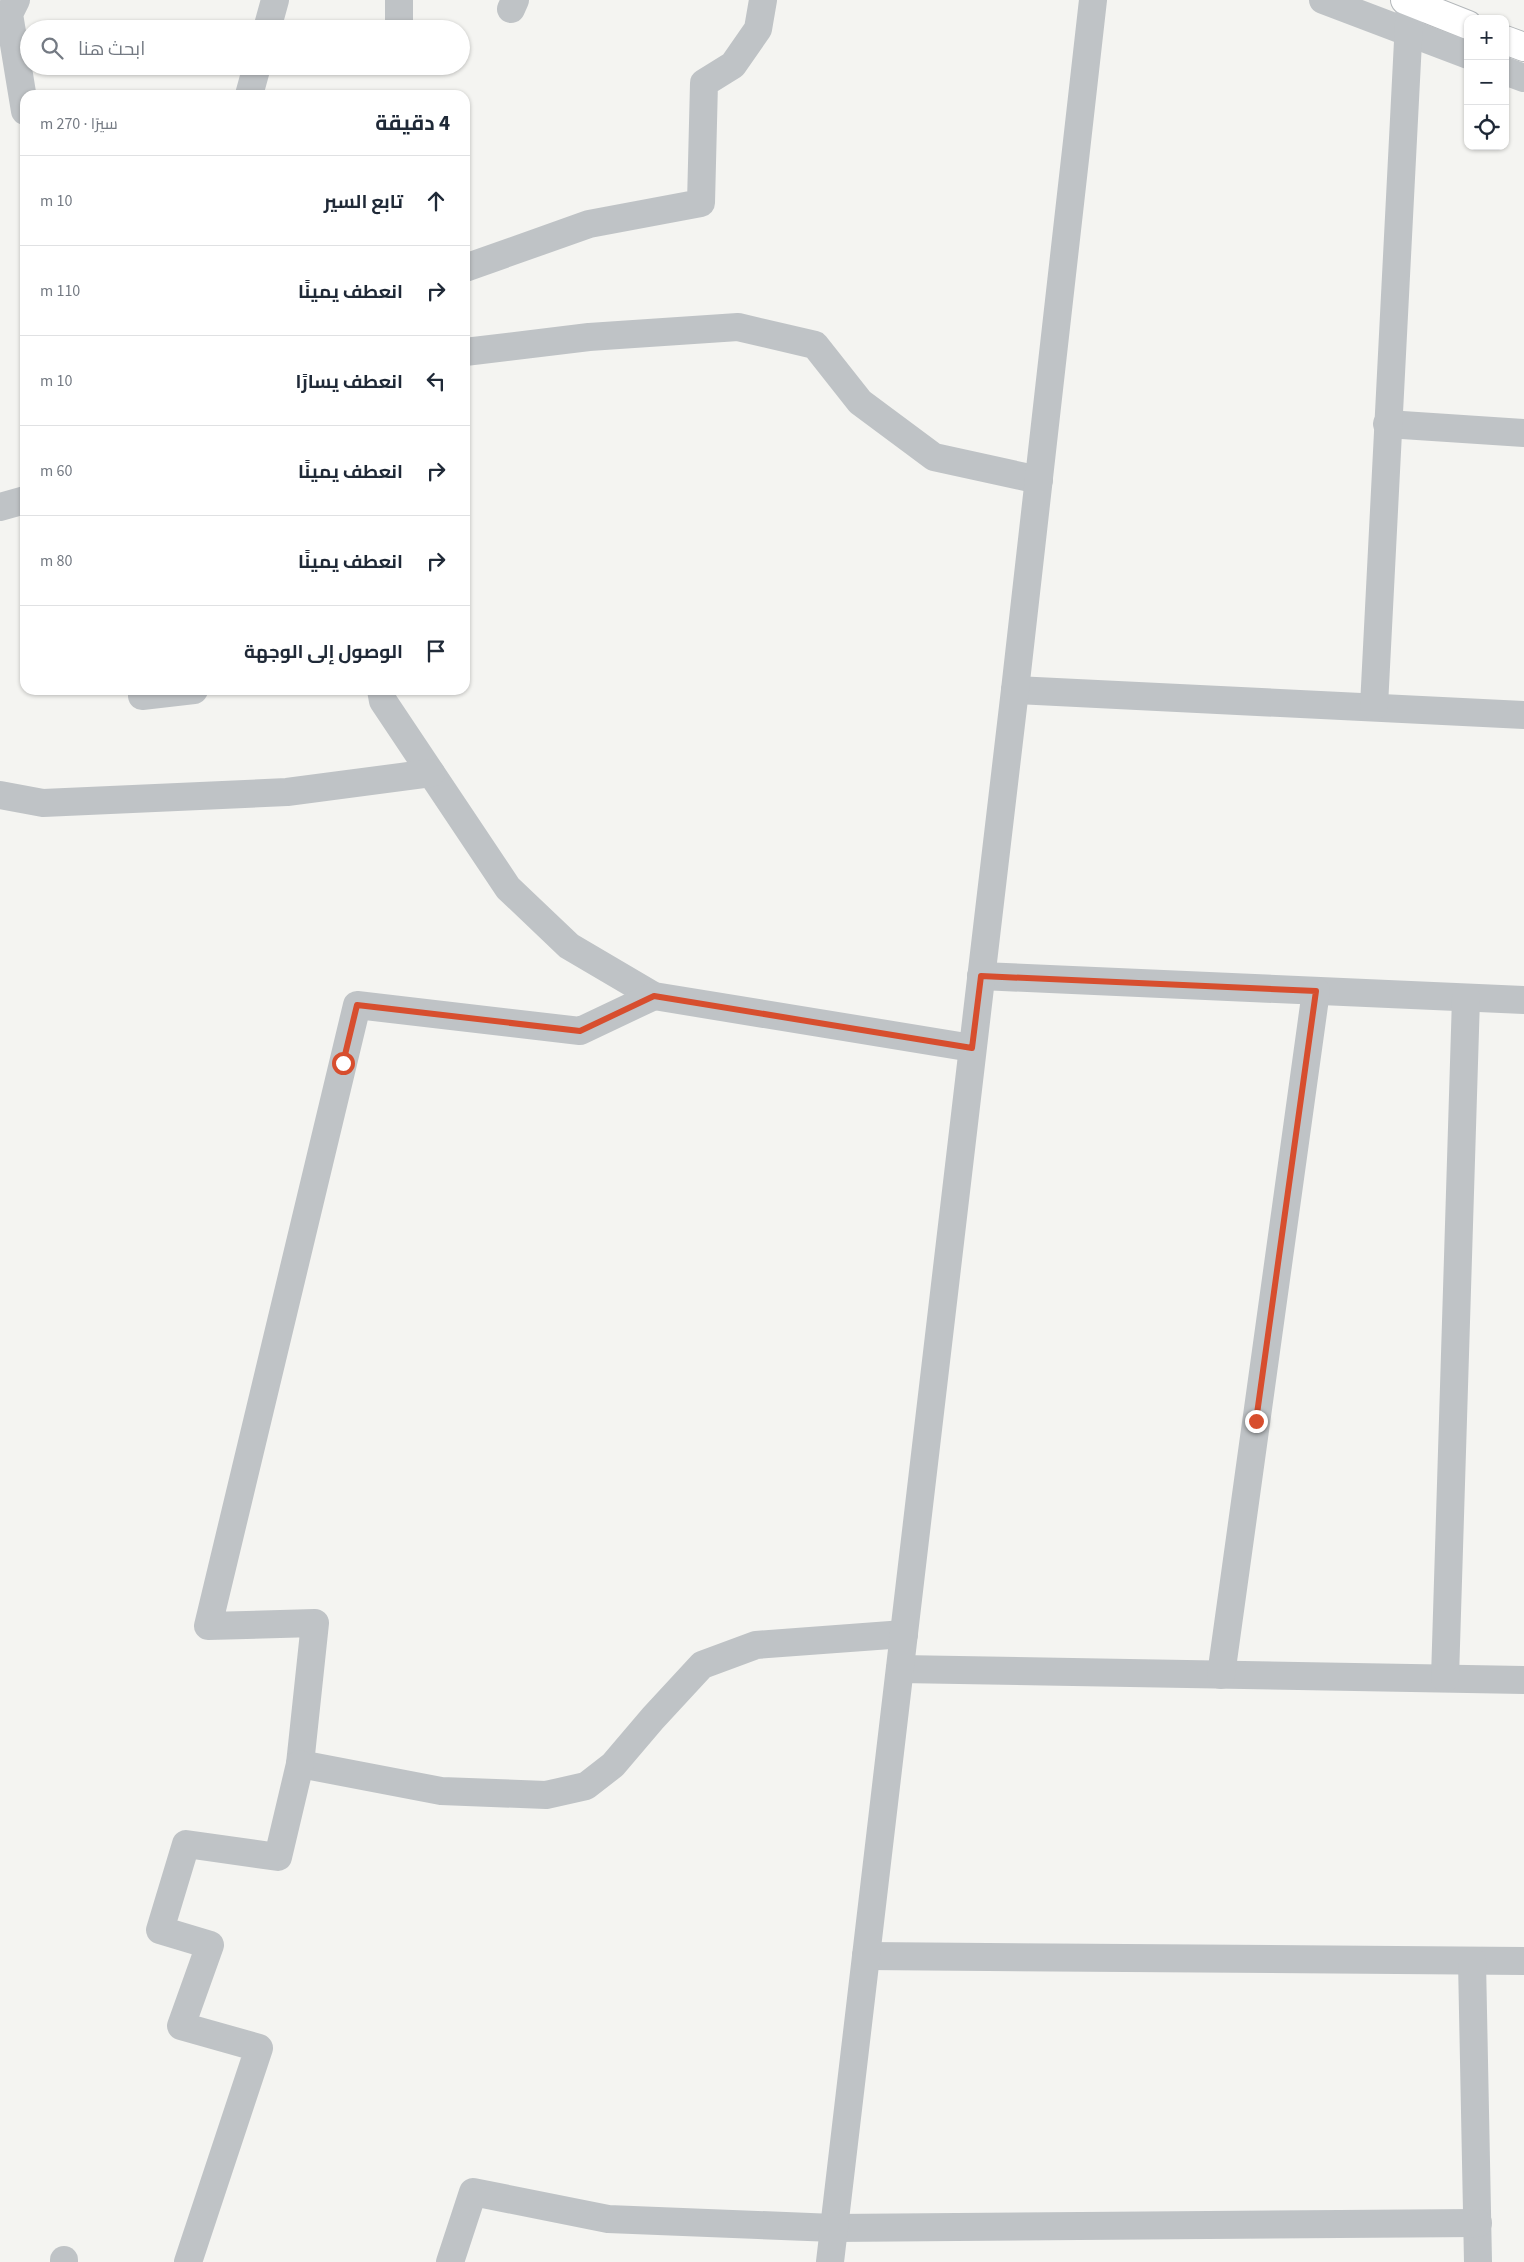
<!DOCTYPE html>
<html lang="ar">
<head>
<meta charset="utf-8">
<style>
	body { margin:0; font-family:"Source Sans 3",Cairo,sans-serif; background:#f2f2f3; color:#1f2937; direction:rtl }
	.controls { position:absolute; right:15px; top:15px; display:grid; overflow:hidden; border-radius:10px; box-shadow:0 1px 4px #0004 }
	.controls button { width:45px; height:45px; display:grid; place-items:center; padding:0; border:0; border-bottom:1px solid #e0e1e3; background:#fff; color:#1f2937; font:25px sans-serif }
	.stop { position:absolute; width:15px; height:15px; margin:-11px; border:4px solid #d74e2e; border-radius:50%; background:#fff }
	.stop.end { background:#d74e2e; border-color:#fff; box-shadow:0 1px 5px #0008 }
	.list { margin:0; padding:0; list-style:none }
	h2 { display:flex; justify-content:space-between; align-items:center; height:65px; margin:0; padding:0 20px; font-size:21px }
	h2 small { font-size:16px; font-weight:400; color:#747a83 }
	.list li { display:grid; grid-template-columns:32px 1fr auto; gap:15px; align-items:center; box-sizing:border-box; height:90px; padding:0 20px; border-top:1px solid #e0e1e3 }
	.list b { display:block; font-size:19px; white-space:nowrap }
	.list em { font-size:16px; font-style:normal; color:#747a83 }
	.icon { flex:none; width:28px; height:28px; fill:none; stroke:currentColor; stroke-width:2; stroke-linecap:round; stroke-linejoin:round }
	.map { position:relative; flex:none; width:1524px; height:2262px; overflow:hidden; direction:ltr }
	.search { position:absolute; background:#fff; box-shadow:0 1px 4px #0004; left:20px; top:20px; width:450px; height:55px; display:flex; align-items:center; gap:12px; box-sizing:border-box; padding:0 18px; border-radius:28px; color:#747a83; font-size:19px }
	.panel { position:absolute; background:#fff; box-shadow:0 1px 4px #0004; left:20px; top:90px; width:450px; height:605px; border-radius:15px; direction:rtl }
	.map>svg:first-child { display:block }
</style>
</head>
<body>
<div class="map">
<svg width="1524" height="2262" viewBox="0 0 1524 2262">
	<rect width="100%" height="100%" fill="#f4f4f1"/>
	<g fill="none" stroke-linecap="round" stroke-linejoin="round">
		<g stroke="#b3b7ba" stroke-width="30">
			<g id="major">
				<path d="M1405 0 1468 25"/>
				<path d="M1505 40 1524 47"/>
			</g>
		</g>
		<g stroke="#bfc3c6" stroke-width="28">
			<path d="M16 0 9 14 25 111"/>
			<path d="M399 0V29"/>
			<path d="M1323 0 1468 55"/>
			<path d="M511 9 515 0"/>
			<path d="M267 29 275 0"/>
			<path d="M1505 71 1524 78"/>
			<path d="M249 95 257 66"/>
			<path d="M465 268 589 224 701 203 704 83 733 65 758 29 763 0"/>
			<path d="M465 352 589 337 738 327 815 345 860 402 934 457 1039 480"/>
			<path d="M1387 424 1524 433"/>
			<path d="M0 507 25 500"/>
			<path d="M381 690 383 701 508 888 569 946 654 996 972 1048"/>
			<path d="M1015 690 1524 715"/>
			<path d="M142 696 194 690"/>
			<path d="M1374 706 1410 2"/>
			<path d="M0 795 43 803 287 792 431 773"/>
			<path d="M981 976 1524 1000"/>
			<path d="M654 996 580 1031 357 1005 208 1626 315 1623 300 1764 441 1791 546 1795 586 1786 613 1765 653 1718 702 1665 756 1645 904 1634"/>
			<path d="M900 1669 1524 1680"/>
			<path d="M1221 1675 1316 991"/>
			<path d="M1445 1678 1466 998"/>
			<path d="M866 1956 1524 1961"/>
			<path d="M1472 1961 1478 2262"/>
			<path d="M64 2262V2260"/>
			<path d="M188 2262 259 2048 181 2026 210 1945 160 1930 186 1844 278 1857 300 1764"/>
			<path d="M450 2262 473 2192 608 2219 834 2228 1478 2223"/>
			<path d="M830 2262 1015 690 1093 0"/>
		</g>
		<use href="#major" stroke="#fff" stroke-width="28"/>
	</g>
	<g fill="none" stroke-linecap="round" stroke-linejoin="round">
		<path stroke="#d74e2e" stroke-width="6" d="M343 1063 357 1005 580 1031 654 996 972 1048 981 976 1316 991 1256 1421"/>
	</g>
</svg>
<div class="controls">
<button>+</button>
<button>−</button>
<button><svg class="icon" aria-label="locate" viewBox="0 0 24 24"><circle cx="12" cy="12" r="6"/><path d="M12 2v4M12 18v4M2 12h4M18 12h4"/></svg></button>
</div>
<div class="stop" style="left:343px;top:1063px"></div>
<div class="stop end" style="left:1256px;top:1421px"></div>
<div class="search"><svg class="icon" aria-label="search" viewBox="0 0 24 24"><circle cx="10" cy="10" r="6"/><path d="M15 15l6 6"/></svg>ابحث هنا</div>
<section class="panel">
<h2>4 دقيقة<small>سيرًا · 270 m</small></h2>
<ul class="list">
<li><svg class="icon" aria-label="ahead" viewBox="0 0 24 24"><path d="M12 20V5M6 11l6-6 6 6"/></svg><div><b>تابع السير</b></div><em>10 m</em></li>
<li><svg class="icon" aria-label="right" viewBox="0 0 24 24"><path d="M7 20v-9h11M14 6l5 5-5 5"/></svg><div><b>انعطف يمينًا</b></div><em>110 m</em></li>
<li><svg class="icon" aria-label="left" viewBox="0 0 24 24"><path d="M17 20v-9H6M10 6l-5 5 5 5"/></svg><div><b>انعطف يسارًا</b></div><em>10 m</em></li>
<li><svg class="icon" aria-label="right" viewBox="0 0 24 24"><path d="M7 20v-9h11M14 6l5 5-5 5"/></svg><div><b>انعطف يمينًا</b></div><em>60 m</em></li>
<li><svg class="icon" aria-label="right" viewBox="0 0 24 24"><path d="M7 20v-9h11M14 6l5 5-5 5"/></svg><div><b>انعطف يمينًا</b></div><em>80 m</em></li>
<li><svg class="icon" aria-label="arrive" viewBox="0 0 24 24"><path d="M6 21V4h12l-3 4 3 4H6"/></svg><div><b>الوصول إلى الوجهة</b></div></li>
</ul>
</section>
</div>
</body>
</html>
